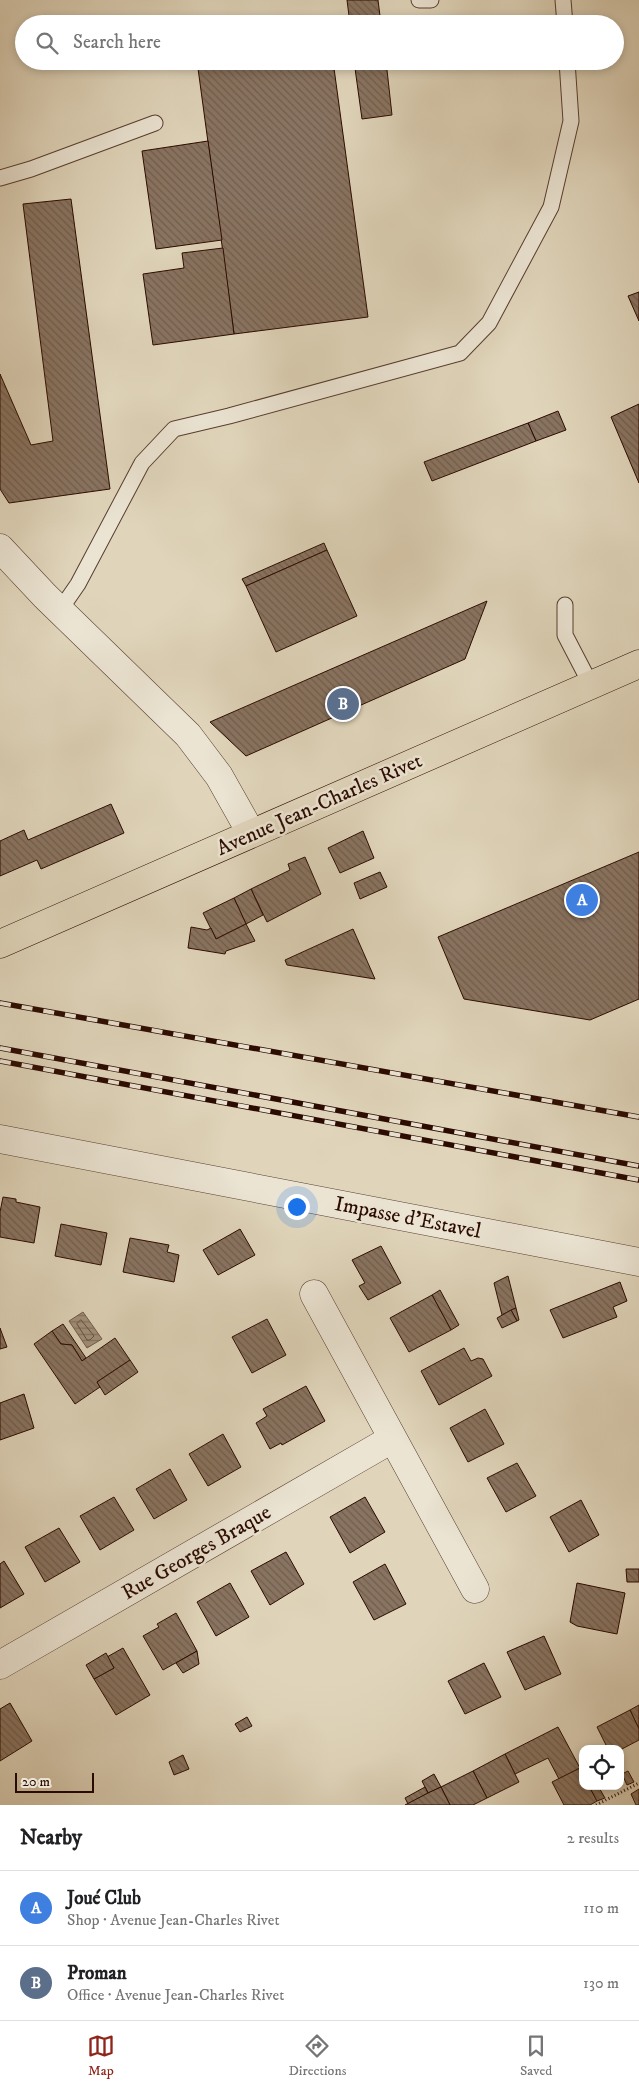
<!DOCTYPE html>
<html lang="en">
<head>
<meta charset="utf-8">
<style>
	body { margin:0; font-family:"IM FELL DW Pica",serif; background:#f6f6f6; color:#202124 }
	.controls { position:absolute; right:15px; bottom:15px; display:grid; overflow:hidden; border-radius:10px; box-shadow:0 2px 8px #0003 }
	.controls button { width:45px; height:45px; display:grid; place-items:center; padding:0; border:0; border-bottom:1px solid #e0e0e0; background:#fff; color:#202124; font:25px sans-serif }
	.scale { position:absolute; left:15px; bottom:12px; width:79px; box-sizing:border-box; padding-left:5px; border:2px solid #2b0a00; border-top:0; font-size:14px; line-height:18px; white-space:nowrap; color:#2b0a00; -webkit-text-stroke:4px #ebe4d3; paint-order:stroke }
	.you { position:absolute; left:296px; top:1206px; width:18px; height:18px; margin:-12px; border:4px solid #fff; border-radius:50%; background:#1a73e8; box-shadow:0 0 0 8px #1a73e833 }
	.badge { display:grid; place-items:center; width:32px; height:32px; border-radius:50%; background:#8f2418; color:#fff; font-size:16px; font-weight:700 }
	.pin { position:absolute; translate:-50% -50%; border:2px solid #fff; box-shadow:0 1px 5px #0006 }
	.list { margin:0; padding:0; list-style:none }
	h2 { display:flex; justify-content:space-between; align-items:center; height:65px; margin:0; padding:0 20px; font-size:21px }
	h2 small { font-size:16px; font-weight:400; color:#757577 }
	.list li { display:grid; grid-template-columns:32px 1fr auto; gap:15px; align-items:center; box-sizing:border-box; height:75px; padding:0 20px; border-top:1px solid #e0e0e0 }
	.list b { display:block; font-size:19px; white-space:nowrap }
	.list p { margin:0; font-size:16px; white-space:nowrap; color:#757577 }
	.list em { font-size:16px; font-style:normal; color:#757577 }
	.icon { flex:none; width:28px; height:28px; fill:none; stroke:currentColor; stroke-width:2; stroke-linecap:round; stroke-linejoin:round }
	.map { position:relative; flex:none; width:639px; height:1805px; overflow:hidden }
	.search { position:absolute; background:#fff; box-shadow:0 2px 8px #0003; left:15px; right:15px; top:15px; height:55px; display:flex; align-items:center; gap:12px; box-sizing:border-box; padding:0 18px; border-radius:28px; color:#757577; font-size:19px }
	.sheet { height:215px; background:#fff }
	nav { display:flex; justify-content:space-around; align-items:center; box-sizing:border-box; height:70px; border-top:1px solid #e0e0e0; background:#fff; font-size:14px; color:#757577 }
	nav a { display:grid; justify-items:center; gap:2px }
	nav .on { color:#8f2418 }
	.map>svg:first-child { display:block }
</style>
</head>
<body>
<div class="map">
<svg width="639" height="1805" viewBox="0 0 639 1805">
	<defs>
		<pattern id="water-rules" width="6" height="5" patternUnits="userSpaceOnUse" patternTransform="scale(1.25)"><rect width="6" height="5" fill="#a2907b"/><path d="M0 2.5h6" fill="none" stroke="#847462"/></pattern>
		<pattern id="building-back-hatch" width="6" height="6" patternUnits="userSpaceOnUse" patternTransform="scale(1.25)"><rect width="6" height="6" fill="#897461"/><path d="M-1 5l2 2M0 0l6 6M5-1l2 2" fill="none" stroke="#705d4e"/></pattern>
	</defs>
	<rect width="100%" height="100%" fill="#e0d5bb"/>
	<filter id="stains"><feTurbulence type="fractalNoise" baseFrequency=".004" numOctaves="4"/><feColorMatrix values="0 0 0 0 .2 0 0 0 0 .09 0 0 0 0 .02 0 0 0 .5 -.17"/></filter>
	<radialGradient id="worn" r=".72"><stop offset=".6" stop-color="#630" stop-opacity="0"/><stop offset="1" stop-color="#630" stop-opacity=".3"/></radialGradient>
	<path fill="url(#water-rules)" stroke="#725a4a" d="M83 1312 102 1339 87 1348 69 1321Z"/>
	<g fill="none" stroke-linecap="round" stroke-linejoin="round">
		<path stroke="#664d3e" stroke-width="1" d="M81 1320 94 1336 90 1340H87L77 1324Z"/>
	</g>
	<g fill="url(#building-back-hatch)" stroke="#2b0a00">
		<path d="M347 0H378L381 24H350Z"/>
		<path d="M197 61H333L368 317 234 334Z"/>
		<path d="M354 61H386L392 115 362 119Z"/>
		<path d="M208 141 222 240 156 249 142 151Z"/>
		<path d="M71 199 110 489 9 503 0 489V374L31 445 53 441 23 204Z"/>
		<path d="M223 248 234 334 153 345 143 274 184 268 182 253Z"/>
		<path d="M639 292V321L628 296Z"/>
		<path d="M639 404V483L611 417Z"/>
		<path d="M558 411 566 430 536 441 528 423Z"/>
		<path d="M528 423 536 441 432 481 424 462Z"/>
		<path d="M324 543 327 550 246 586 242 579Z"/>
		<path d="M327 550 357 616 276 652 246 586Z"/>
		<path d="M487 601 465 659 246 756 210 722Z"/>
		<path d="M111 804 124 833 41 869 37 860 0 876V841L24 830 28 840Z"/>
		<path d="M363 831 374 858 340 873 328 848Z"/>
		<path d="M639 852V999L590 1020 464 999 438 937Z"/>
		<path d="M305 857 321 894 267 922 251 889 290 870 288 864Z"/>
		<path d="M380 872 387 887 360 899 354 883Z"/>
		<path d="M251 889 263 915 246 924 234 898Z"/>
		<path d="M234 898 246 924 216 939 203 913Z"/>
		<path d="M246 924 255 941 226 951 225 954 188 948 191 927 207 930 211 928 216 939Z"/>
		<path d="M353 929 375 979 287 965 285 960Z"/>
		<path d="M3 1197 16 1199V1202L40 1207 34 1243 0 1237V1212Z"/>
		<path d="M61 1224 107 1233 101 1265 55 1256Z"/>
		<path d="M240 1229 255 1255 218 1275 203 1250Z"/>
		<path d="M130 1238 169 1245 167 1252 179 1255 174 1282 123 1272Z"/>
		<path d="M381 1246 401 1283 368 1300 359 1286 365 1283 352 1260Z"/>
		<path d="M508 1276 516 1308 502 1315 494 1283Z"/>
		<path d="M620 1282 627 1301 613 1307 617 1317 563 1338 550 1310Z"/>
		<path d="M440 1290 459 1325 451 1330 432 1295Z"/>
		<path d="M432 1295 451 1330 409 1352 390 1318Z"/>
		<path d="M516 1308 519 1320 517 1321 511 1310Z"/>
		<path d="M511 1310 517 1321 502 1328 497 1318Z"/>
		<path d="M267 1319 286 1355 252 1373 232 1337Z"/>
		<path d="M63 1324 86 1358 82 1361 72 1345 61 1344 52 1331Z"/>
		<path d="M0 1328 7 1347 0 1349Z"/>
		<path d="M52 1331 61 1344 72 1345 82 1361 115 1338 130 1360 97 1382 100 1387 75 1404 34 1344Z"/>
		<path d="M464 1348 471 1361 478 1358 483 1359 492 1376 439 1405 421 1371Z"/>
		<path d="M130 1360 138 1372 105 1395 97 1382Z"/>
		<path d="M306 1386 325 1421 282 1445 281 1443 270 1449 256 1423 267 1416 263 1409Z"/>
		<path d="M24 1394 34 1428 0 1440V1403Z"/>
		<path d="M485 1409 504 1444 468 1462 450 1428Z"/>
		<path d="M223 1434 241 1467 208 1486 189 1454Z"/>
		<path d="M517 1463 536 1496 506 1512 487 1478Z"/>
		<path d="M170 1469 187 1500 154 1519 136 1489Z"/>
		<path d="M114 1497 134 1530 100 1550 80 1516Z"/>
		<path d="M365 1497 385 1532 350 1553 330 1517Z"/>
		<path d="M581 1500 599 1535 569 1552 550 1517Z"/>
		<path d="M59 1528 80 1562 45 1582 25 1547Z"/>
		<path d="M286 1552 304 1584 270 1605 251 1571Z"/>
		<path d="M4 1561 24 1594 0 1608V1564Z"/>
		<path d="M385 1564 406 1604 374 1620 353 1582Z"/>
		<path d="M626 1569H639V1582H627Z"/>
		<path d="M230 1583 249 1617 216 1636 197 1602Z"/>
		<path d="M577 1583 625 1593 617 1634 577 1626 570 1622Z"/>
		<path d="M176 1613 197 1651 163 1670 143 1636 159 1627 157 1624Z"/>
		<path d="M544 1636 561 1674 525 1690 507 1652Z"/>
		<path d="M123 1648 150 1695 116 1715 94 1679 114 1668 107 1657Z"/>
		<path d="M197 1651 199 1664 183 1673 176 1663Z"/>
		<path d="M106 1653 114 1668 94 1679 86 1665Z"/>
		<path d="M484 1663 501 1697 465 1714 448 1681Z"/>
		<path d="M10 1703 32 1741 0 1761V1709Z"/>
		<path d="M639 1705V1729L630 1710Z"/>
		<path d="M630 1710 639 1729V1740L620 1750 608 1749 597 1727Z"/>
		<path d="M247 1717 252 1726 240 1732 235 1724Z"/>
		<path d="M558 1727 580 1768 559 1779 548 1758 515 1774 505 1754Z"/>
		<path d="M505 1754 519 1782 487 1798 473 1771Z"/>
		<path d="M183 1755 189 1769 174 1775 169 1762Z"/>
		<path d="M580 1768 583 1774V1786H589L597 1801 590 1805H564L552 1782Z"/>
		<path d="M473 1771 487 1798 473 1805H450L441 1787Z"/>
		<path d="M628 1771 634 1782 627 1785 622 1774Z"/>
		<path d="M434 1774 441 1787 428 1793 422 1781Z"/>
		<path d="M589 1786H598L605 1798 597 1801Z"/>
		<path d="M425 1787 428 1793 408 1804 405 1798Z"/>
		<path d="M441 1787 450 1805H405L428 1793Z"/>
		<path d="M639 1789V1805H636L631 1794Z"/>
	</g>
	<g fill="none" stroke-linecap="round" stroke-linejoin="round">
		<g stroke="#583d2f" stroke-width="17">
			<g id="lane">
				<path d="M419 0H431"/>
				<path d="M563 0 565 24"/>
				<path d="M0 178 31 169 155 123"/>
				<path d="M565 605V635L591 685"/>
				<path d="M60 610 78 584 142 463 174 429 229 416 460 353 489 323 551 207 571 121 567 61"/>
			</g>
		</g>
		<g stroke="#583d2f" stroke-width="29">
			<g id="street">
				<path d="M0 548 45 596 188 735 219 776 251 833"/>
				<path d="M0 1139 639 1262"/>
				<path d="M314 1294 475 1589"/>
				<path d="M0 1665 392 1439"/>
			</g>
		</g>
		<g stroke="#2b0a00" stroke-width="29">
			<path id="primary" d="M0 944 639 664"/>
		</g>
		<path stroke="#2b0a00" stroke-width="3" stroke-dasharray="1 2.5" stroke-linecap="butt" d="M596 1805 639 1783"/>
		<use href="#lane" stroke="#ebe4d3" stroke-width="15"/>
		<use href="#street" stroke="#ebe4d3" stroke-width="28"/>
		<use href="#primary" stroke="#e0d5bb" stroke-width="28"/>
		<g stroke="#2b0a00" stroke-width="5.5">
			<g id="rail">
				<path d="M0 1003 639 1117"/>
				<path d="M0 1048 639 1166"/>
				<path d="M0 1061 639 1180"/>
			</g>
		</g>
		<use href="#rail" stroke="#ebe4d3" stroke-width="4" stroke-dasharray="11" stroke-linecap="butt"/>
	</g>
	<g text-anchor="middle" stroke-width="5" stroke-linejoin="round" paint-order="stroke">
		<g font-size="21" fill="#2b0a00" stroke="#ebe4d3">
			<text transform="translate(319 804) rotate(-24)" y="7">Avenue Jean-Charles Rivet</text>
			<text transform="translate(408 1217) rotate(11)" y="7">Impasse d'Estavel</text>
			<text transform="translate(196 1552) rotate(-30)" y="7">Rue Georges Braque</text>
		</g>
	</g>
	<rect width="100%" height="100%" filter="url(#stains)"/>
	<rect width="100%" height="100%" fill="url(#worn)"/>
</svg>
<div class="controls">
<button><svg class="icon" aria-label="locate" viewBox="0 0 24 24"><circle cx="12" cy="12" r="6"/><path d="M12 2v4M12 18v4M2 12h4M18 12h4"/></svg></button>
</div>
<div class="scale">20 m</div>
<div class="you"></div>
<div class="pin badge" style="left:582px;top:900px;background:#3f7fe0">A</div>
<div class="pin badge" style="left:343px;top:704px;background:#5c6f8a">B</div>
<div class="search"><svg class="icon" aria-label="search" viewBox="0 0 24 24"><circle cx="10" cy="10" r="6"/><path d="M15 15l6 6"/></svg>Search here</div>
</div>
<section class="sheet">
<h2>Nearby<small>2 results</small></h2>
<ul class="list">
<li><span class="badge" style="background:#3f7fe0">A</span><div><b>Joué Club</b><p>Shop · Avenue Jean-Charles Rivet</p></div><em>110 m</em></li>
<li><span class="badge" style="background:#5c6f8a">B</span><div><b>Proman</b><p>Office · Avenue Jean-Charles Rivet</p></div><em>130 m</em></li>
</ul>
</section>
<nav>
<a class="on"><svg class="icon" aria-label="map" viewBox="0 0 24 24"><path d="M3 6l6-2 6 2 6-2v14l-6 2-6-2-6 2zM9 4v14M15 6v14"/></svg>Map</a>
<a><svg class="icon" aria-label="directions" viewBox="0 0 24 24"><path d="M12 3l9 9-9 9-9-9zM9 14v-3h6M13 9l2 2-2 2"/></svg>Directions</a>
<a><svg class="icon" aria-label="saved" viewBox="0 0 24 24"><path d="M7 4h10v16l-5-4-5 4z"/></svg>Saved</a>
</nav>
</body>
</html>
